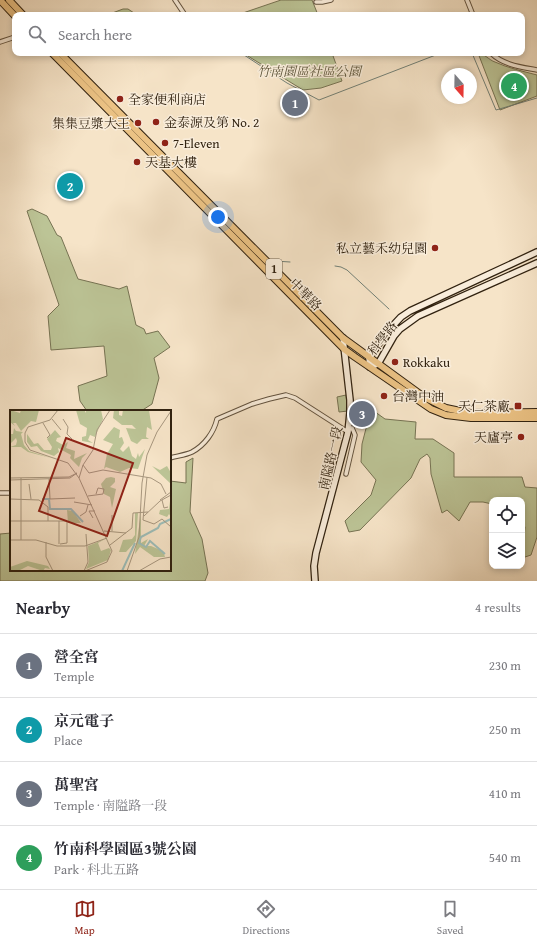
<!DOCTYPE html>
<html lang="en">
<head>
<meta charset="utf-8">
<style>
	body { margin:0; font-family:"Gentium Book Plus","Noto Serif TC",serif; background:#f2f2f3; color:#2b2b33 }
	.controls { position:absolute; right:12px; bottom:12px; display:grid; overflow:hidden; border-radius:8px; box-shadow:0 2px 6px #0003 }
	.controls button { width:36px; height:36px; display:grid; place-items:center; padding:0; border:0; border-bottom:1px solid #e1e1e2; background:#fff; color:#2b2b33; font:20px sans-serif }
	.compass { position:absolute; left:441px; top:68px; width:36px; height:36px; border-radius:50%; background:#fff; box-shadow:0 2px 6px #0003; rotate:160deg }
	.you { position:absolute; left:218px; top:217px; width:14px; height:14px; margin:-10px; border:3px solid #fff; border-radius:50%; background:#1a73e8; box-shadow:0 0 0 6px #1a73e833 }
	.badge { display:grid; place-items:center; width:26px; height:26px; border-radius:50%; background:#8f2418; color:#fff; font-size:13px; font-weight:700 }
	.pin { position:absolute; translate:-50% -50%; border:2px solid #fff; box-shadow:0 1px 4px #0006 }
	.list { margin:0; padding:0; list-style:none }
	h2 { display:flex; justify-content:space-between; align-items:center; height:52px; margin:0; padding:0 16px; font-size:17px }
	h2 small { font-size:13px; font-weight:400; color:#7c7c81 }
	.list li { display:grid; grid-template-columns:26px 1fr auto; gap:12px; align-items:center; box-sizing:border-box; height:64px; padding:0 16px; border-top:1px solid #e1e1e2 }
	.list b { display:block; font-size:15px; white-space:nowrap }
	.list p { margin:0; font-size:13px; white-space:nowrap; color:#7c7c81 }
	.list em { font-size:13px; font-style:normal; color:#7c7c81 }
	.icon { flex:none; width:22px; height:22px; fill:none; stroke:currentColor; stroke-width:2; stroke-linecap:round; stroke-linejoin:round }
	.map { position:relative; flex:none; width:537px; height:581px; overflow:hidden }
	.search { position:absolute; background:#fff; box-shadow:0 2px 6px #0003; left:12px; right:12px; top:12px; height:44px; display:flex; align-items:center; gap:10px; box-sizing:border-box; padding:0 14px; border-radius:8px; color:#7c7c81; font-size:15px }
	.sheet { height:308px; background:#fff }
	nav { display:flex; justify-content:space-around; align-items:center; box-sizing:border-box; height:56px; border-top:1px solid #e1e1e2; background:#fff; font-size:11px; color:#7c7c81 }
	nav a { display:grid; justify-items:center; gap:2px }
	nav .on { color:#8f2418 }
	.map>svg:first-child { display:block }
</style>
</head>
<body>
<div class="map">
<svg width="537" height="581" viewBox="0 0 537 581">
	<rect width="100%" height="100%" fill="#f6e4c8"/>
	<filter id="stains"><feTurbulence type="fractalNoise" baseFrequency=".005" numOctaves="4"/><feColorMatrix values="0 0 0 0 .2 0 0 0 0 .09 0 0 0 0 .02 0 0 0 .5 -.17"/></filter>
	<radialGradient id="worn" r=".72"><stop offset=".6" stop-color="#630" stop-opacity="0"/><stop offset="1" stop-color="#630" stop-opacity=".3"/></radialGradient>
	<g fill="#bcc496" stroke="#767353">
		<path d="M281 0H312L318 15H237Z"/>
		<path d="M123 9H128L137 15H131L126 13 120 15H107Z"/>
		<path d="M243 53H332L342 81 321 88 303 90Z"/>
		<path d="M478 53C485 54 489 60 495 62 508 68 522 71 537 75V96L500 110Z"/>
		<path d="M32 209 47 216 57 235 61 237 78 279 119 289 127 286 136 325 144 329 146 334 158 331 170 347 154 358 159 378 152 404 141 411H87L80 401 78 386 107 376 104 346 51 350 48 316 59 305 27 211Z"/>
		<path d="M346 395 348 411 339 412 337 397Z"/>
		<path d="M371 409 385 419 416 422 415 439H433L454 453V477H522L525 487 537 488V537L531 555 522 558 525 527 522 523V500H492V504L483 502H470L459 521 447 510 442 513 431 474 430 458 427 454 420 459 411 478 360 530 349 532 345 521 371 495 376 480 361 462 362 444Z"/>
		<path d="M193 458 190 512 202 539 208 573 205 581H0V534L11 533V570H170V481L186 483V462Z"/>
	</g>
	<g fill="none" stroke-linecap="round" stroke-linejoin="round">
		<g stroke="#728076" stroke-width="1">
			<path d="M241 53 287 83 319 100 441 53"/>
			<path d="M472 53 496 110 537 98"/>
			<path d="M275 261 290 262"/>
			<path d="M335 266 341 267 347 270 389 309"/>
		</g>
		<g stroke="#62523e" stroke-width="5.5">
			<g id="street">
				<path d="M175 0 185 15"/>
				<path d="M467 0 473 15"/>
				<path d="M316 2H322L331 0"/>
				<path d="M0 42 15 37"/>
				<path d="M491 53C503 65 521 67 537 70"/>
				<path d="M170 458C177 456 186 455 192 452 205 445 214 432 217 419L252 404 269 399 286 395 295 398 348 432"/>
				<path d="M346 474 355 435 352 428H349"/>
				<path d="M0 493H11"/>
			</g>
		</g>
		<g stroke="#312210" stroke-width="8">
			<g id="secondary">
				<path d="M537 252 410 311 401 317 387 332 369 358 370 367 378 364 394 336 400 329 418 316 537 263"/>
				<path d="M315 581 314 566 316 553 348 432 350 413V400L343 338"/>
			</g>
		</g>
		<g stroke="#312210" stroke-width="8">
			<g id="primary">
				<path d="M0 0 15 16"/>
				<path d="M9 0 23 15"/>
				<path d="M52 53 344 349 355 357 431 409 446 415 471 418H537"/>
				<path d="M60 53 343 338 424 397 446 408 470 413 537 412"/>
			</g>
		</g>
		<use href="#street" stroke="#f9eddb" stroke-width="3.5"/>
		<use href="#secondary" stroke="#f9eddb" stroke-width="5.5"/>
		<use href="#primary" stroke="#ebc284" stroke-width="6"/>
	</g>
	<g fill="#8f2418" stroke="#f9eddb" stroke-width="1.5">
		<circle cx="120" cy="99" r="4"/>
		<circle cx="156" cy="122" r="4"/>
		<circle cx="138" cy="123" r="4"/>
		<circle cx="165" cy="143" r="4"/>
		<circle cx="137" cy="162" r="4"/>
		<circle cx="435" cy="248" r="4"/>
		<circle cx="395" cy="362" r="4"/>
		<circle cx="384" cy="396" r="4"/>
		<rect x="514" y="402" width="8" height="8" rx="2"/>
		<circle cx="521" cy="437" r="4"/>
	</g>
	<g text-anchor="middle" stroke-width="3" stroke-linejoin="round" paint-order="stroke">
		<rect fill="#f9eddb" stroke="#6d5f4d" stroke-width="1" x="266" y="259" width="16" height="20" rx="3"/>
		<g font-size="12" font-weight="bold" fill="#312210">
			<text x="274" y="273">1</text>
		</g>
		<g font-size="13" font-style="italic" fill="#5b5338" stroke="#f9eddb">
			<text x="309" y="76">竹南園區社區公園</text>
		</g>
		<g font-size="13" fill="#312210" stroke="#f9eddb" text-anchor="start">
			<text x="128" y="104">全家便利商店</text>
			<text x="164" y="127">金泰源及第 No. 2</text>
			<text x="130" y="128" text-anchor="end">集集豆漿大王</text>
			<text x="173" y="148">7-Eleven</text>
			<text x="145" y="167">天基大樓</text>
			<text x="427" y="253" text-anchor="end">私立藝禾幼兒園</text>
			<text x="403" y="367">Rokkaku</text>
			<text x="392" y="401">台灣中油</text>
			<text x="510" y="411" text-anchor="end">天仁茶廠</text>
			<text x="513" y="442" text-anchor="end">天廬亭</text>
		</g>
		<g font-size="13" fill="#312210" stroke="#f9eddb">
			<text transform="translate(306 294) rotate(45)" y="5">中華路</text>
			<text transform="translate(382 338) rotate(-52)" y="5">科學路</text>
			<text transform="translate(330 458) rotate(-77)" y="5">南隘路一段</text>
		</g>
	</g>
	<g transform="translate(10 410)">
		<rect width="161" height="161" fill="#f6e4c8"/>
		<path d="M0 0 10 3 11 0H29L26 12 21 11 11 21 6 13H3L5 16 0 12ZM66 0H75V3L77 0H91L93 9 85 27 80 25 78 30 83 33 72 31V27L76 26 77 18 70 14ZM104 0H109V5L112 6 113 0H139L142 20 137 17 136 27 139 29H132L127 34 121 31 116 18 126 19 122 15H112L103 8ZM104 17 110 20 109 28 112 27 114 33 110 39 113 42 119 36 122 46 126 49 128 43 129 47 135 39 128 59 119 58 110 62 96 57 94 59 97 44 103 34 93 30ZM4 18 6 21 13 22 11 24 14 35 19 41 41 48 18 42 11 37H0L6 35 7 31 6 28 0 34V24H3ZM45 20 51 27 47 28 46 31 53 35 58 32 56 38 65 41 64 49 77 43 72 48 69 57 60 48 61 45 48 38 49 42 44 46 31 41 27 36 21 37 17 32V24L24 34 28 33 34 40H41L42 37 37 29ZM142 56 150 60 157 56 161 63V74ZM101 67 105 68V72L100 77 106 79 102 98 100 87 94 84 91 74 96 68ZM159 91 161 107 159 104 157 107 149 104 150 100 159 99ZM57 100 63 101 71 113H58ZM125 103H128L126 131 116 142H109L113 130 122 129 125 125ZM131 103V133L138 129 134 136H141L153 141 155 147H144L130 137 125 144ZM95 129 88 133 91 141 99 138 101 140 98 150 76 159 79 152 78 136ZM17 151 38 156 40 159 35 158 33 161 18 156 8 161H0V157Z" fill="#bcc496"/>
		<path fill="none" stroke="#9dbeba" stroke-width="2" d="M32 89H39L40 99H61L73 112M155 144 140 131 136 137 129 133 131 127 148 118 150 114 161 109M112 161 125 133"/>
		<path fill="none" stroke="#a7967e" stroke-width="1" d="M48 0 40 10 18 17 15 23V32L20 40 58 53 69 68 102 141 97 152 75 161M42 9 51 20M53 9 58 17 57 24 62 29M33 13 40 25 37 28M73 55 79 63 93 60 141 68 151 74 156 84M137 67 133 110 144 114 152 109 161 117M0 68 59 67 67 63 60 68 0 70M69 68 73 55 83 40 87 20 100 0M39 69 40 89 65 88M19 74 21 89M78 86 93 84 94 79 88 78 86 84M0 89 29 90 38 97V111M150 90 161 82M152 90 154 98 158 97M64 92 82 95M70 106 76 102 78 95M134 106 150 91 161 85M83 108 79 101H85M0 111H57M49 111V134M94 121 116 123M102 121V105M0 130H26L47 136H75L97 128M11 130V68M36 132V147L43 161M50 134 57 133V111M100 135 122 118 123 103 138 102M74 161 78 152 76 124M117 161 129 127 132 73 137 45 147 22 161 1M129 161 150 149 161 147"/>
		<path fill="#8f2418" fill-opacity="0.15" stroke="#8f2418" stroke-width="2" d="M56 28 123 53 97 126 29 101Z"/>
		<rect width="161" height="161" fill="none" stroke="#312210" stroke-width="2"/>
	</g>
	<rect width="100%" height="100%" filter="url(#stains)"/>
	<rect width="100%" height="100%" fill="url(#worn)"/>
</svg>
<div class="controls">
<button><svg class="icon" aria-label="locate" viewBox="0 0 24 24"><circle cx="12" cy="12" r="6"/><path d="M12 2v4M12 18v4M2 12h4M18 12h4"/></svg></button>
<button><svg class="icon" aria-label="layers" viewBox="0 0 24 24"><path d="M12 4l9 5-9 5-9-5zM3 14l9 5 9-5"/></svg></button>
</div>
<svg class="compass" viewBox="-18 -18 36 36"><path d="M0-13l5 13h-10z" fill="#e53935"/><path d="M0 13l5-13h-10z" fill="#7c7c81"/></svg>
<div class="you"></div>
<div class="pin badge" style="left:295px;top:103px;background:#6b7280">1</div>
<div class="pin badge" style="left:70px;top:186px;background:#0f9aa8">2</div>
<div class="pin badge" style="left:362px;top:414px;background:#6b7280">3</div>
<div class="pin badge" style="left:514px;top:86px;background:#2e9e5b">4</div>
<div class="search"><svg class="icon" aria-label="search" viewBox="0 0 24 24"><circle cx="10" cy="10" r="6"/><path d="M15 15l6 6"/></svg>Search here</div>
</div>
<section class="sheet">
<h2>Nearby<small>4 results</small></h2>
<ul class="list">
<li><span class="badge" style="background:#6b7280">1</span><div><b>營全宮</b><p>Temple</p></div><em>230 m</em></li>
<li><span class="badge" style="background:#0f9aa8">2</span><div><b>京元電子</b><p>Place</p></div><em>250 m</em></li>
<li><span class="badge" style="background:#6b7280">3</span><div><b>萬聖宮</b><p>Temple · 南隘路一段</p></div><em>410 m</em></li>
<li><span class="badge" style="background:#2e9e5b">4</span><div><b>竹南科學園區3號公園</b><p>Park · 科北五路</p></div><em>540 m</em></li>
</ul>
</section>
<nav>
<a class="on"><svg class="icon" aria-label="map" viewBox="0 0 24 24"><path d="M3 6l6-2 6 2 6-2v14l-6 2-6-2-6 2zM9 4v14M15 6v14"/></svg>Map</a>
<a><svg class="icon" aria-label="directions" viewBox="0 0 24 24"><path d="M12 3l9 9-9 9-9-9zM9 14v-3h6M13 9l2 2-2 2"/></svg>Directions</a>
<a><svg class="icon" aria-label="saved" viewBox="0 0 24 24"><path d="M7 4h10v16l-5-4-5 4z"/></svg>Saved</a>
</nav>
</body>
</html>
